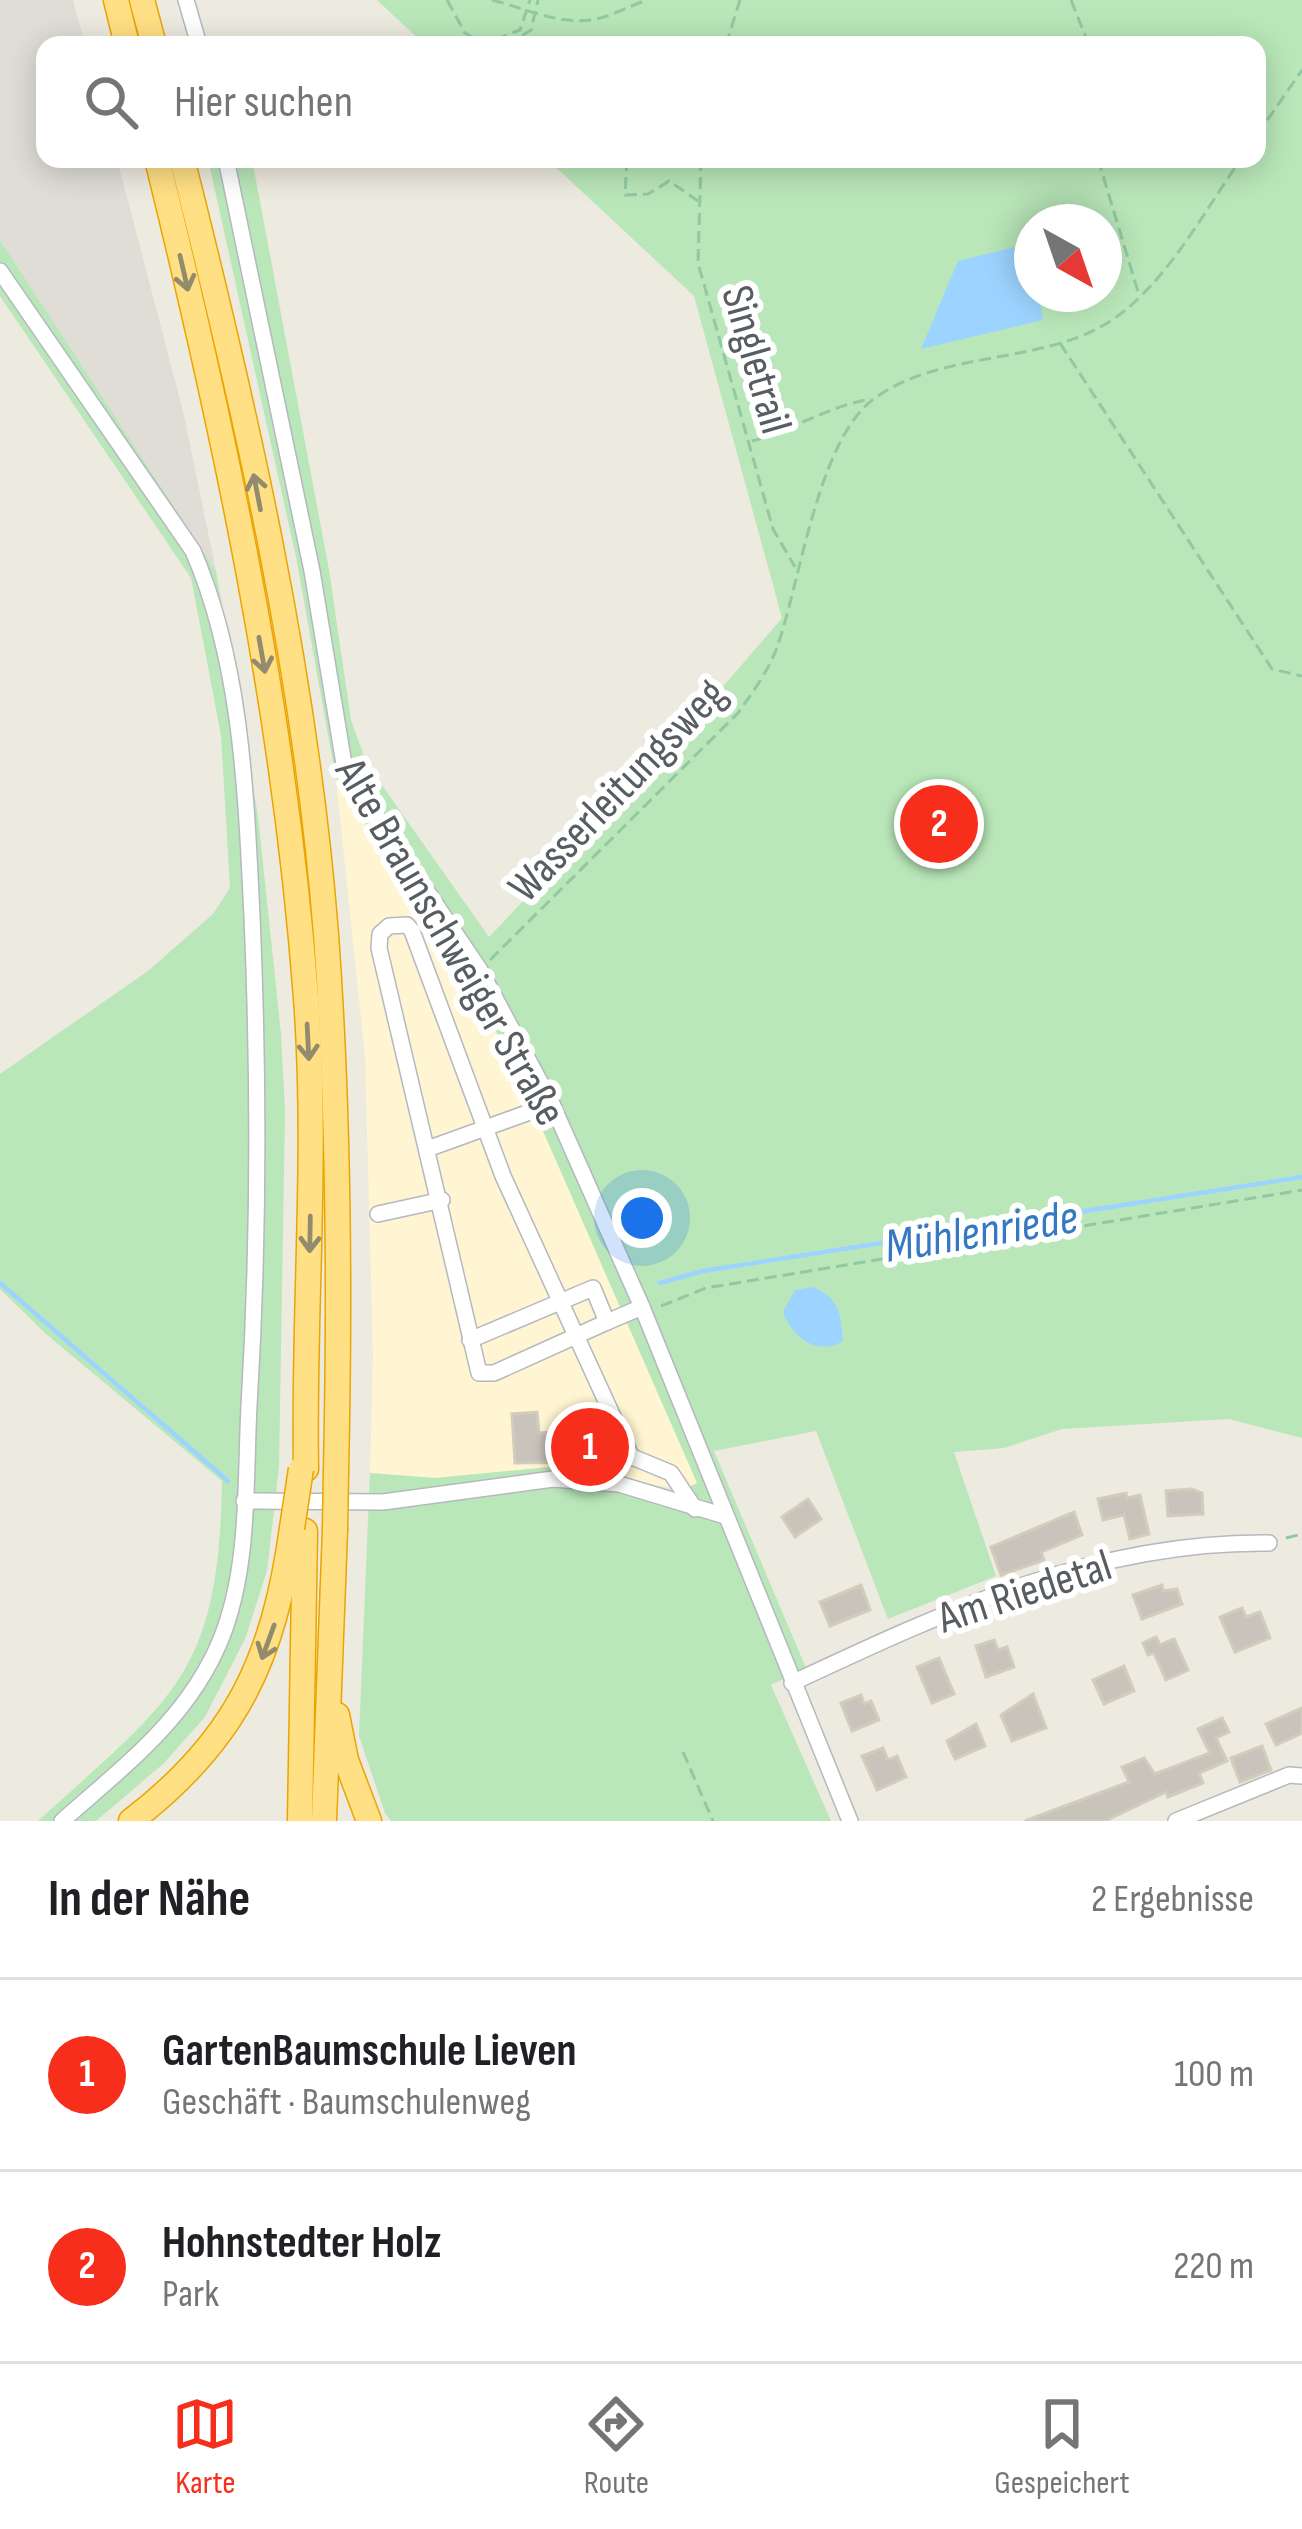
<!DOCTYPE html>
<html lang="de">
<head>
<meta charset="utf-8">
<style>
	body { margin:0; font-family:"Sofia Sans Condensed",sans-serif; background:#f6f6f6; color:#202124 }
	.compass { position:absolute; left:1014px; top:204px; width:108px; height:108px; border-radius:50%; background:#fff; box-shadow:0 6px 30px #0003; rotate:140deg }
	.you { position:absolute; left:642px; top:1218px; width:42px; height:42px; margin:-30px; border:9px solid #fff; border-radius:50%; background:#1a73e8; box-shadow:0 0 0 18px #1a73e833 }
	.badge { display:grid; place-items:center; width:78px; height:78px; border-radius:50%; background:#f72e1c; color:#fff; font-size:39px; font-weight:700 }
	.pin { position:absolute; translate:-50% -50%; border:6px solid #fff; box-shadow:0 3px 12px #0006 }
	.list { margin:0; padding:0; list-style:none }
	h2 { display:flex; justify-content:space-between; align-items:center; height:156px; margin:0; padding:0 48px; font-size:51px }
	h2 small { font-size:39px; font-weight:400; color:#757577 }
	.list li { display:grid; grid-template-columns:78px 1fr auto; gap:36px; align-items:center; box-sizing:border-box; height:192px; padding:0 48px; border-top:3px solid #e0e0e0 }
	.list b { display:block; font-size:45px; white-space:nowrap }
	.list p { margin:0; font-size:39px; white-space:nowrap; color:#757577 }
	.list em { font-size:39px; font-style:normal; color:#757577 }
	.icon { flex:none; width:66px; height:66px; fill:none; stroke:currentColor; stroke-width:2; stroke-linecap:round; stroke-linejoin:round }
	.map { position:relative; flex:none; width:1302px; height:1821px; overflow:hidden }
	.search { position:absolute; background:#fff; box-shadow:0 6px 30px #0003; left:36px; right:36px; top:36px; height:132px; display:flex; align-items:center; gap:30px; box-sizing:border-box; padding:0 42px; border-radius:24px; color:#757577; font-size:45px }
	.sheet { height:540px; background:#fff }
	nav { display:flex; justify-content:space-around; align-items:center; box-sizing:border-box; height:168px; border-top:3px solid #e0e0e0; background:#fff; font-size:33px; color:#757577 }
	nav a { display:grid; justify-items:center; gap:6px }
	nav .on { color:#f72e1c }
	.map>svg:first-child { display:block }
</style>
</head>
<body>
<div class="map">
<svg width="1302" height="1821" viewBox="0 0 1302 1821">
	<rect width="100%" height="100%" fill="#edeadf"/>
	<path fill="#fff5d2" d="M336 779 465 976 512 1060 698 1484 687 1490 550 1467 435 1478 370 1473 373 1354 365 1057Z"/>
	<path fill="#e0ddd7" d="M0 0H73L85 45H45V159H117L183 411 216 571 0 240Z"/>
	<g fill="#b9e7b9" fill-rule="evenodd">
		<path d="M377 0H1302V1438L1229 1419 1062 1429 1004 1448 954 1452 996 1576 888 1619 816 1431 714 1451 806 1668 771 1685 831 1821H391L385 1813 359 1736 370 1473 435 1478 550 1467 616 1474 678 1492 697 1483 512 1060 465 976 336 779 296 557 208 159H252L329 570 351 720 367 764 489 937 676 741 782 618 694 296 547 159H1257V45H425ZM1032 222H1104V294H1032Z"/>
		<path d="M0 240 216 571 258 816 281 1034 285 1111 279 1467 267 1571 245 1639 205 1717 163 1764 96 1821H38C173 1698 219 1676 222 1481L46 1334 0 1289V1074L148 971 213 914 230 888 221 735 191 578 0 296Z"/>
	</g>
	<g fill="#9dd4ff">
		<path d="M1031 243 1032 294H1039L1043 320 921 349 958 261Z"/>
		<path d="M813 1287C840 1298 841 1315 843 1341 818 1357 792 1337 783 1312L795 1290Z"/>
	</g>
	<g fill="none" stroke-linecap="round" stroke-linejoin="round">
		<g stroke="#9dd4ff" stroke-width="4.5">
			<path d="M0 1283 228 1481"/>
			<path d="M660 1283 703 1271 1302 1177"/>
		</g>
	</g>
	<g fill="#c8c4bc" stroke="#d2ccbd" stroke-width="3">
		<path d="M537 1412 539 1433 598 1429 600 1462 515 1463 512 1414Z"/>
		<path d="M1191 1489 1202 1493 1203 1514 1168 1516 1166 1491Z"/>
		<path d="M1126 1493 1127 1498 1140 1495 1149 1534 1130 1539 1124 1515 1103 1520 1098 1499Z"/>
		<path d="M808 1499 821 1519 795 1537 782 1517Z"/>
		<path d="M1074 1512 1082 1535 1041 1552 1044 1560 1001 1575 991 1547Z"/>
		<path d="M861 1585 870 1610 830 1626 820 1602Z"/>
		<path d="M1162 1585 1163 1591 1177 1589 1182 1604 1142 1619 1133 1595Z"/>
		<path d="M1242 1608 1246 1617 1260 1612 1270 1638 1235 1652 1220 1617Z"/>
		<path d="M1156 1637 1160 1645 1174 1639 1188 1670 1166 1680 1154 1653 1148 1655 1143 1643Z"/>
		<path d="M994 1640 998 1650 1007 1647 1014 1667 986 1677 976 1646Z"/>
		<path d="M939 1658 954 1694 932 1703 917 1667Z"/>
		<path d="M1124 1666 1134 1691 1104 1704 1093 1680Z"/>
		<path d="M1033 1694 1046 1728 1012 1741 1001 1715Z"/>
		<path d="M861 1695 864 1704 871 1701 879 1720 852 1731 841 1703Z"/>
		<path d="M1302 1708V1733L1276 1745 1266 1724Z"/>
		<path d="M1222 1718 1229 1732 1216 1738 1227 1761 1199 1773 1203 1783 1168 1797 1166 1792 1105 1821H1025L1129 1782 1122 1767 1144 1758 1155 1774 1210 1753 1198 1729Z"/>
		<path d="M976 1724 985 1746 955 1759 947 1741Z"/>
		<path d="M1262 1746 1271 1770 1240 1782 1231 1758Z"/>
		<path d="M883 1748 888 1760 897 1756 906 1777 877 1790 862 1756Z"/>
	</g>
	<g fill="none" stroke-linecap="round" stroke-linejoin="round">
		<g stroke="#b5b8be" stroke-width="18">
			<g id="minor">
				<path d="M186 0 199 45"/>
				<path d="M226 159 312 571 345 770 480 970 552 1104 642 1307 850 1821"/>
				<path d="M0 271 193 551C242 664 246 795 252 916 259 1080 259 1242 249 1406 245 1482 250 1567 221 1639 189 1718 123 1767 62 1821"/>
				<path d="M430 1148 552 1104"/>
				<path d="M378 1214 442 1200"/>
				<path d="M607 1322 494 1373H479L379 948 380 934 389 926 407 925 412 931 503 1176 632 1458"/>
				<path d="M470 1340 593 1288 607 1322 642 1307"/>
				<path d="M608 1447 671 1473 695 1509"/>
				<path d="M244 1501 383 1502 553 1479 619 1484 725 1516"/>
				<path d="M792 1683C946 1611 1095 1541 1269 1543"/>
				<path d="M1176 1821 1289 1775 1302 1776"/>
			</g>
		</g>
		<g stroke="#eca400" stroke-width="27">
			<g id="highway">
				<path d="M116 0 127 45"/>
				<path d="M142 0 154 45"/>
				<path d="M157 159C225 434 285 715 306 998 318 1155 303 1312 306 1469"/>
				<path d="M182 159C246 412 306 674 326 935 339 1112 340 1294 336 1471"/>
				<path d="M337 1715 346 1760 369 1821"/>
				<path d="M131 1821C237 1740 274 1658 292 1528"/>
				<path d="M300 1821 305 1531"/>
				<path d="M324 1821 335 1530"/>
			</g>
		</g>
		<g stroke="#92c8a2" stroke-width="3" stroke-dasharray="12 6" stroke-linecap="butt">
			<path d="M447 0 465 33 483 44 520 30 530 0"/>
			<path d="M492 0C524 8 556 24 590 20 608 18 629 6 647 0"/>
			<path d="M1071 0 1089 45"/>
			<path d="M507 45 531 30 538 0"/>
			<path d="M726 45 740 0"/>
			<path d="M1257 135 1302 70"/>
			<path d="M627 159 625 195 648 194 669 181 698 201"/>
			<path d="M701 159 698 263 773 529 795 567"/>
			<path d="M1098 159 1139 295"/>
			<path d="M1060 343 1272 669 1302 676"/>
			<path d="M752 441C794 430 828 406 871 399"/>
			<path d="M490 960 738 713C752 693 767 673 776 650 800 586 817 439 875 398 942 350 1040 365 1109 322 1165 286 1203 213 1241 159"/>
			<path d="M661 1306 706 1288 1302 1190"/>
			<path d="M1286 1538 1302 1534"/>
			<path d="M683 1752 713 1821"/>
		</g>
		<use href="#minor" stroke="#fff" stroke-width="15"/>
		<use href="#highway" stroke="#ffe084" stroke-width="24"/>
		<g stroke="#eca400" stroke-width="27" stroke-linecap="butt">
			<g id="highway-bridge">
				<path d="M292 1528 301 1469"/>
				<path d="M335 1530 336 1471"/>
			</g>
		</g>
		<use href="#highway-bridge" stroke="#ffe084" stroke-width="24"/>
	</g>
	<defs><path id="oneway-shaft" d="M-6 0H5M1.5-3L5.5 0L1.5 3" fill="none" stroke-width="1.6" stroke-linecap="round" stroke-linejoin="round" transform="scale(3)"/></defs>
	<g stroke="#928b6e">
		<use href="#oneway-shaft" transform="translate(184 273) rotate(77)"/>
		<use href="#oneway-shaft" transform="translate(257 492) rotate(-101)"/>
		<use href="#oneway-shaft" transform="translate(262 655) rotate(80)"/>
		<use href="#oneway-shaft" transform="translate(308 1042) rotate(87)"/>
		<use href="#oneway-shaft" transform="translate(310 1234) rotate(91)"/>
		<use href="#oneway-shaft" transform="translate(268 1642) rotate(110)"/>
	</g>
	<g text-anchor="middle" stroke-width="12" stroke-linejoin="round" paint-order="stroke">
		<g font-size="45" fill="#585d62" stroke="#fff">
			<text transform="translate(758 359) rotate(74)" y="16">Singletrail</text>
			<text transform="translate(616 789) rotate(-46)" y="16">Wasserleitungsweg</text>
			<text transform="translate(452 941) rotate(60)" y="16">Alte Braunschweiger Straße</text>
			<text transform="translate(1024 1590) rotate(-18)" y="16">Am Riedetal</text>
		</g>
		<g font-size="48" font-style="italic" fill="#3579c2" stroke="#fff">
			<text transform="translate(981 1230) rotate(-9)" y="17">Mühlenriede</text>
		</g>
	</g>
</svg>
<svg class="compass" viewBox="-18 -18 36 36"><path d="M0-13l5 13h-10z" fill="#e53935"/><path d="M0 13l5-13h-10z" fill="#757577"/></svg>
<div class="you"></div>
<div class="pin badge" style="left:590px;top:1447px">1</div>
<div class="pin badge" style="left:939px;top:824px">2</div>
<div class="search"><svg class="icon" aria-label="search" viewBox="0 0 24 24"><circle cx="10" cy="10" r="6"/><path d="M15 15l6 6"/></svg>Hier suchen</div>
</div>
<section class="sheet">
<h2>In der Nähe<small>2 Ergebnisse</small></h2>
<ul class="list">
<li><span class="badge">1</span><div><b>GartenBaumschule Lieven</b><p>Geschäft · Baumschulenweg</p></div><em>100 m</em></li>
<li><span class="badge">2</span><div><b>Hohnstedter Holz</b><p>Park</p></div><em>220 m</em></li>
</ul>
</section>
<nav>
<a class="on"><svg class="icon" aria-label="map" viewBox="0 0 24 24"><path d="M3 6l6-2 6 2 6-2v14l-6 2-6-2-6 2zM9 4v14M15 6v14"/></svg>Karte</a>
<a><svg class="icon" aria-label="directions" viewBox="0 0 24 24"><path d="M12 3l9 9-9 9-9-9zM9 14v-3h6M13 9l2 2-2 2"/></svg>Route</a>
<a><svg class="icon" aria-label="saved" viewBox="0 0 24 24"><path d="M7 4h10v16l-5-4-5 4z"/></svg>Gespeichert</a>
</nav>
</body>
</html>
